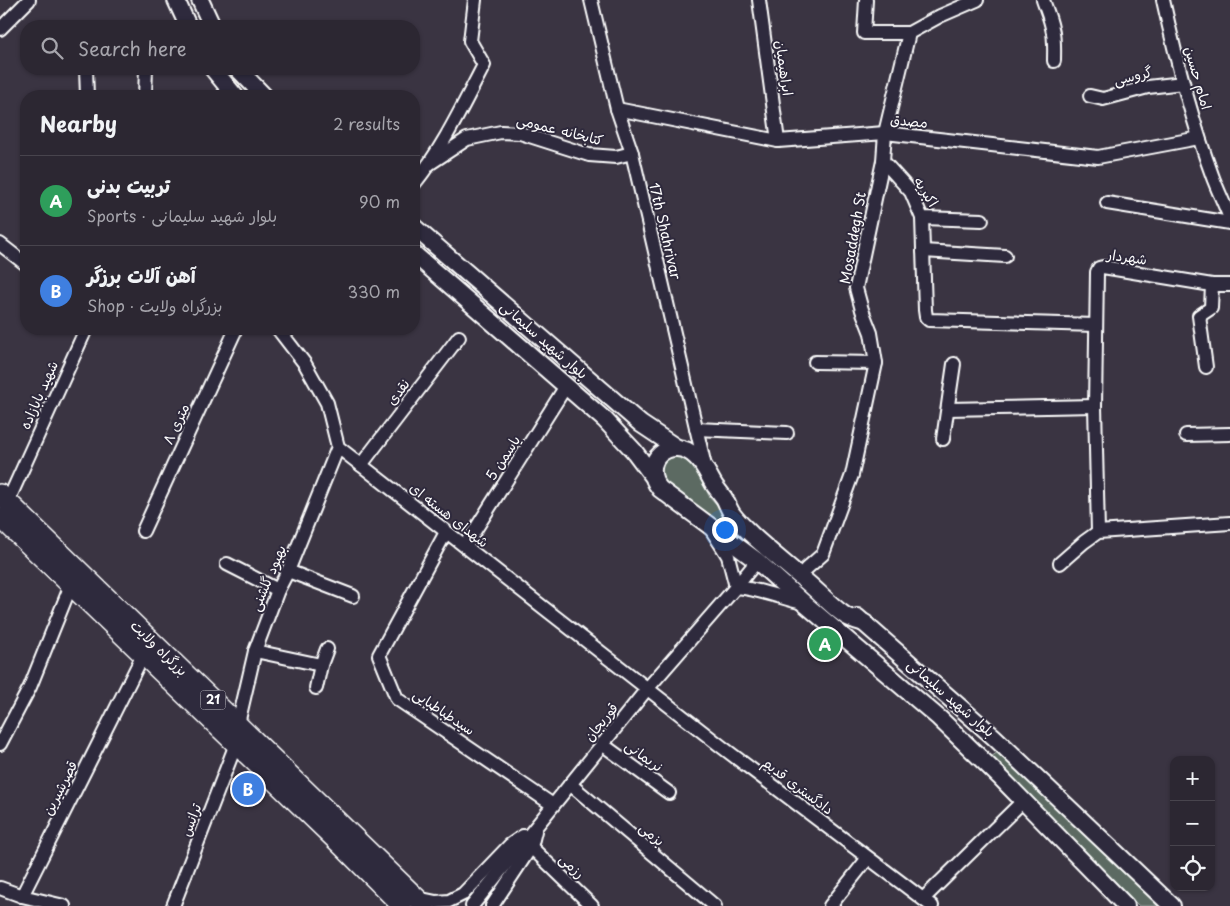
<!DOCTYPE html>
<html lang="en">
<head>
<meta charset="utf-8">
<style>
	body { margin:0; font-family:"Playpen Sans","Playpen Sans Arabic",sans-serif; background:#342f3a; color:#f1f3f6 }
	.controls { position:absolute; right:15px; bottom:15px; display:grid; overflow:hidden; border-radius:10px; box-shadow:0 1px 4px #0004 }
	.controls button { width:45px; height:45px; display:grid; place-items:center; padding:0; border:0; border-bottom:1px solid #48444d; background:#2c2732; color:#f1f3f6; font:25px sans-serif }
	.you { position:absolute; left:724px; top:529px; width:18px; height:18px; margin:-12px; border:4px solid #fff; border-radius:50%; background:#1a73e8; box-shadow:0 0 0 8px #1a73e833 }
	.badge { display:grid; place-items:center; width:32px; height:32px; border-radius:50%; background:#ffd166; color:#fff; font-size:16px; font-weight:700 }
	.pin { position:absolute; translate:-50% -50%; border:2px solid #fff; box-shadow:0 1px 5px #0006 }
	.list { margin:0; padding:0; list-style:none }
	h2 { display:flex; justify-content:space-between; align-items:center; height:65px; margin:0; padding:0 20px; font-size:21px }
	h2 small { font-size:16px; font-weight:400; color:#a6a5ac }
	.list li { display:grid; grid-template-columns:32px 1fr auto; gap:15px; align-items:center; box-sizing:border-box; height:90px; padding:0 20px; border-top:1px solid #48444d }
	.list b { display:block; font-size:19px; white-space:nowrap }
	.list p { margin:0; font-size:16px; white-space:nowrap; color:#a6a5ac }
	.list em { font-size:16px; font-style:normal; color:#a6a5ac }
	.icon { flex:none; width:28px; height:28px; fill:none; stroke:currentColor; stroke-width:2; stroke-linecap:round; stroke-linejoin:round }
	.map { position:relative; flex:none; width:1230px; height:906px; overflow:hidden }
	.search { position:absolute; background:#2c2732; box-shadow:0 1px 4px #0004; left:20px; top:20px; width:400px; height:55px; display:flex; align-items:center; gap:12px; box-sizing:border-box; padding:0 18px; border-radius:20px; color:#a6a5ac; font-size:19px }
	.panel { position:absolute; background:#2c2732; box-shadow:0 1px 4px #0004; left:20px; top:90px; width:400px; height:245px; border-radius:20px }
	.map>svg:first-child { display:block }
</style>
</head>
<body>
<div class="map">
<svg width="1230" height="906" viewBox="0 0 1230 906">
	<rect width="100%" height="100%" fill="#3a3442"/>
	<filter id="ink" filterUnits="userSpaceOnUse"><feTurbulence type="fractalNoise" baseFrequency=".02" numOctaves="2"/><feDisplacementMap in="SourceGraphic" scale="10" xChannelSelector="R" yChannelSelector="G"/><feConvolveMatrix kernelMatrix="1 2 1 2 8 2 1 2 1" color-interpolation-filters="sRGB"/></filter>
	<g filter="url(#ink)">
		<g fill="#5b6b62" stroke="#adb5b0">
			<path d="M678 456 687 457 697 468 709 496 749 540 744 548 663 487C659 471 658 460 678 456Z"/>
			<path d="M998 752 1158 906H1139L988 759Z"/>
		</g>
		<g fill="none" stroke-linecap="round" stroke-linejoin="round">
			<g stroke="#fff" stroke-width="16">
				<g id="minor">
					<path d="M591 0 617 109 632 153 705 466"/>
					<path d="M759 0 778 141"/>
					<path d="M866 0 864 33H909"/>
					<path d="M1043 0C1046 9 1050 18 1052 28 1055 39 1054 50 1054 61"/>
					<path d="M1163 0C1176 59 1191 118 1212 175 1217 189 1224 203 1230 218"/>
					<path d="M0 29 29 0"/>
					<path d="M86 69 87 96"/>
					<path d="M145 96 146 69"/>
					<path d="M1090 96 1103 99 1148 87 1183 83"/>
					<path d="M617 109 778 141 885 133 1098 157 1199 138"/>
					<path d="M883 161 911 192 922 218 982 220"/>
					<path d="M429 164 467 139 501 132 520 133 589 155 616 157 632 153"/>
					<path d="M414 184C443 148 463 105 484 65L470 41 475 0"/>
					<path d="M1107 203 1230 223"/>
					<path d="M922 218 925 310 926 317 929 320 1096 325"/>
					<path d="M0 244 23 262 26 264"/>
					<path d="M923 251 1005 256"/>
					<path d="M278 329 305 364 327 403 338 447 722 747 932 906"/>
					<path d="M815 362 876 363"/>
					<path d="M1206 367 1199 316 1211 308 1212 285"/>
					<path d="M948 409 1095 406"/>
					<path d="M696 429 787 433"/>
					<path d="M1186 435 1230 434"/>
					<path d="M943 439 954 364"/>
					<path d="M361 465 459 337"/>
					<path d="M8 501 86 329"/>
					<path d="M711 529 728 556 736 587C759 589 781 598 803 603"/>
					<path d="M143 531 236 329"/>
					<path d="M446 532 379 655 397 699 553 805"/>
					<path d="M1098 532 1095 406 1097 272 1099 268 1103 267 1212 285H1230"/>
					<path d="M465 546 566 386"/>
					<path d="M1060 563 1084 542 1098 532 1230 523"/>
					<path d="M227 564 278 590"/>
					<path d="M806 569 823 554 852 475 876 363 871 333 862 310 856 288 883 161 885 133 909 33 940 16 977 0"/>
					<path d="M288 571 353 596"/>
					<path d="M255 651 321 665"/>
					<path d="M316 688 321 665 327 649"/>
					<path d="M238 724 255 651 278 590 288 571 338 447"/>
					<path d="M0 744 30 687 71 585"/>
					<path d="M602 744 669 793"/>
					<path d="M570 784 715 906"/>
					<path d="M531 847 592 906"/>
					<path d="M0 888 22 896"/>
					<path d="M417 898 436 902 449 901 463 894 510 845 523 836"/>
					<path d="M923 899 1023 801"/>
					<path d="M64 906 22 896 143 655"/>
					<path d="M173 906 236 744"/>
					<path d="M472 906 647 689 736 587 757 561"/>
					<path d="M492 906 531 847 535 831"/>
					<path d="M830 906 868 858"/>
				</g>
			</g>
			<g stroke="#fff" stroke-width="20">
				<g id="major">
					<path d="M176 0 188 26"/>
					<path d="M200 0 212 26"/>
					<path d="M213 69 235 96"/>
					<path d="M238 69 264 96"/>
					<path d="M414 227 641 424 677 448"/>
					<path d="M414 254 605 420 634 451 652 475"/>
					<path d="M857 617 994 737 1172 906"/>
					<path d="M865 623C858 621 849 619 843 614 829 604 817 590 803 579 786 564 768 550 751 534 745 528 738 522 733 515 729 510 727 503 724 498 721 494 718 490 715 486 709 477 705 465 696 457 671 433 638 462 660 489L757 561 805 604 939 718 1000 777 1126 906"/>
				</g>
			</g>
			<g stroke="#fff" stroke-width="22">
				<g id="highway">
					<path d="M0 494 425 906"/>
					<path d="M0 517 342 846 402 906"/>
				</g>
			</g>
			<use href="#minor" stroke="#2f2a3d" stroke-width="12"/>
			<use href="#major" stroke="#2f2a3d" stroke-width="16"/>
			<use href="#highway" stroke="#2f2a3d" stroke-width="19"/>
		</g>
	</g>
	<g text-anchor="middle" stroke-width="4" stroke-linejoin="round" paint-order="stroke">
		<rect fill="#2f2a3d" stroke="#c1bfc5" stroke-width="1" x="200.5" y="690.5" width="25" height="19" rx="4"/>
		<g font-size="12" font-weight="bold" fill="#fff">
			<text x="213" y="704">21</text>
		</g>
		<g font-size="14" fill="#fff" stroke="#2f2a3d">
			<text transform="translate(784 68) rotate(82)" y="5">ابراهیمیان</text>
			<text transform="translate(1133 76) rotate(-13)" y="5">گروسی</text>
			<text transform="translate(1198 78) rotate(74)" y="5">امام حسین</text>
			<text transform="translate(909 121) rotate(6)" y="5">مصدق</text>
			<text transform="translate(560 130) rotate(14)" y="5">کتابخانه عمومی</text>
			<text transform="translate(926 192) rotate(57)" y="5">اکبریه</text>
			<text transform="translate(665 231) rotate(77)" y="5">17th Shahrivar</text>
			<text transform="translate(853 238) rotate(-80)" y="5">Mosaddegh St</text>
			<text transform="translate(1127 257) rotate(8)" y="5">شهردار</text>
			<text transform="translate(544 340) rotate(41)" y="5">بلوار شهید سلیمانی</text>
			<text transform="translate(398 392) rotate(-53)" y="5">نقدی</text>
			<text transform="translate(39 395) rotate(-66)" y="5">شهید بابازاده</text>
			<text transform="translate(176 424) rotate(-65)" y="5">۸ متری</text>
			<text transform="translate(503 458) rotate(-57)" y="5">یاسمن 5</text>
			<text transform="translate(449 515) rotate(38)" y="5">شهدای هسته ای</text>
			<text transform="translate(268 578) rotate(-67)" y="5">بهبود گلشنی</text>
			<text transform="translate(159 648) rotate(44)" y="5">بزرگراه ولایت</text>
			<text transform="translate(951 698) rotate(41)" y="5">بلوار شهید سلیمانی</text>
			<text transform="translate(444 712) rotate(34)" y="5">سیدطباطبایی</text>
			<text transform="translate(601 722) rotate(-51)" y="5">قوریجان</text>
			<text transform="translate(644 756) rotate(36)" y="5">نریمانی</text>
			<text transform="translate(798 786) rotate(37)" y="5">دادگستری قدیم</text>
			<text transform="translate(60 788) rotate(-63)" y="5">قصرشیرین</text>
			<text transform="translate(191 820) rotate(-69)" y="5">ترانس</text>
			<text transform="translate(652 834) rotate(40)" y="5">بزمی</text>
			<text transform="translate(572 866) rotate(44)" y="5">رزمی</text>
		</g>
	</g>
</svg>
<div class="controls">
<button>+</button>
<button>−</button>
<button><svg class="icon" aria-label="locate" viewBox="0 0 24 24"><circle cx="12" cy="12" r="6"/><path d="M12 2v4M12 18v4M2 12h4M18 12h4"/></svg></button>
</div>
<div class="you"></div>
<div class="pin badge" style="left:825px;top:644px;background:#2e9e5b">A</div>
<div class="pin badge" style="left:248px;top:789px;background:#3f7fe0">B</div>
<div class="search"><svg class="icon" aria-label="search" viewBox="0 0 24 24"><circle cx="10" cy="10" r="6"/><path d="M15 15l6 6"/></svg>Search here</div>
<section class="panel">
<h2>Nearby<small>2 results</small></h2>
<ul class="list">
<li><span class="badge" style="background:#2e9e5b">A</span><div><b>تربیت بدنی</b><p>Sports · بلوار شهید سلیمانی</p></div><em>90 m</em></li>
<li><span class="badge" style="background:#3f7fe0">B</span><div><b>آهن آلات برزگر</b><p>Shop · بزرگراه ولایت</p></div><em>330 m</em></li>
</ul>
</section>
</div>
</body>
</html>
